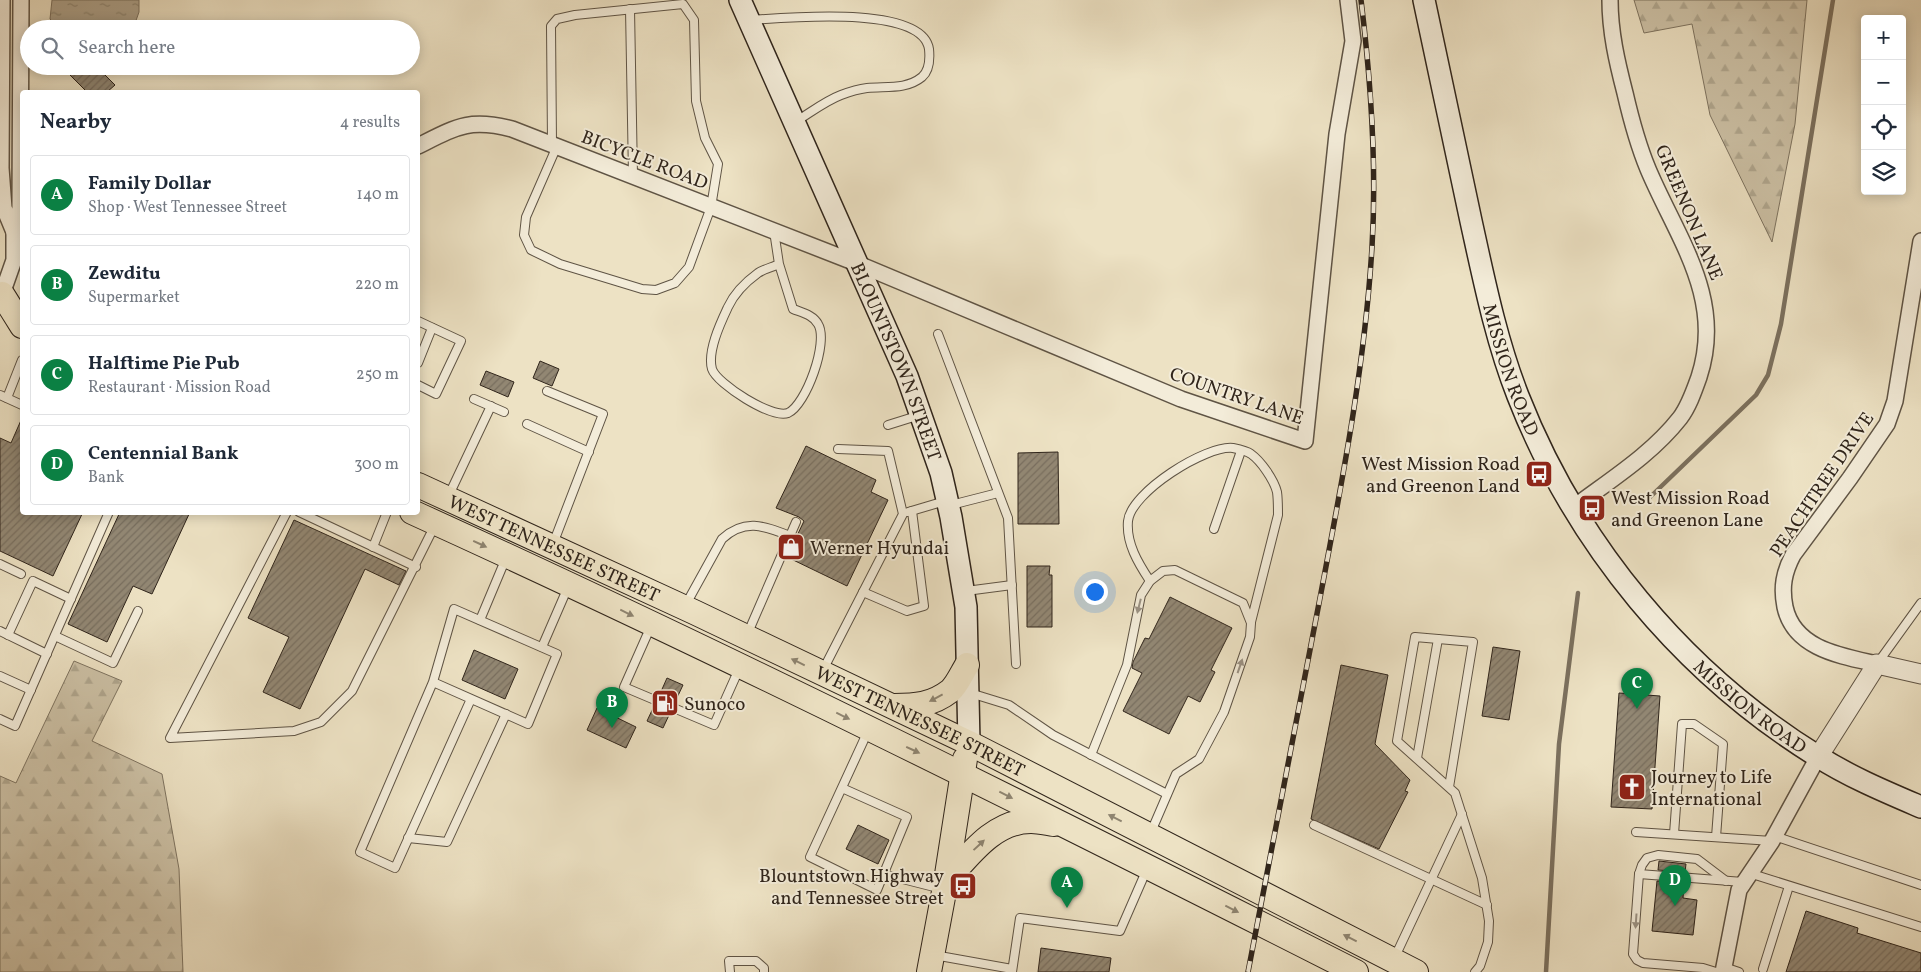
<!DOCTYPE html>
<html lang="en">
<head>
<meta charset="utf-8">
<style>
	body { margin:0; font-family:Vollkorn,serif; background:#f6f6f7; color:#1f2937 }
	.controls { position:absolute; right:15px; top:15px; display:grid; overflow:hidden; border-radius:5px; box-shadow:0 2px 12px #0003 }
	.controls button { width:45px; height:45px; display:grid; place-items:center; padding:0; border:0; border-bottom:1px solid #e0e1e3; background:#fff; color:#1f2937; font:25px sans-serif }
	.you { position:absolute; left:1094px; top:591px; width:18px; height:18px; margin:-12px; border:4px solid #fff; border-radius:50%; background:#1a73e8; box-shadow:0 0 0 8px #1a73e833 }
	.badge { display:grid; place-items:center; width:32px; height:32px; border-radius:50%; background:#0b8043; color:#fff; font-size:16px; font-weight:700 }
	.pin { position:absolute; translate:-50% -41px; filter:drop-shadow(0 1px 2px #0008) }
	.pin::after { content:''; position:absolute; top:26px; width:18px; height:15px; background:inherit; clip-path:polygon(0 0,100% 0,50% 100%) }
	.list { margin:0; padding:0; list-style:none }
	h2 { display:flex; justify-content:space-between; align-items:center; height:65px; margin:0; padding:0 20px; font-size:21px }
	h2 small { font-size:16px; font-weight:400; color:#747a83 }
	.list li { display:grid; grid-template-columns:32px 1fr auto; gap:15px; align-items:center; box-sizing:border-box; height:80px; margin:0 10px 10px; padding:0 10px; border:1px solid #e0e1e3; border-radius:5px }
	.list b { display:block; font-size:19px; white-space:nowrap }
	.list p { margin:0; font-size:16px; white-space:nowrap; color:#747a83 }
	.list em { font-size:16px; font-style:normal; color:#747a83 }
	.icon { flex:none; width:28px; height:28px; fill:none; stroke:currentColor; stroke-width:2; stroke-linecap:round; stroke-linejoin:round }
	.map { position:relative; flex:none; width:1921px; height:972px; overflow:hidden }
	.search { position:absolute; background:#fff; box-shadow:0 2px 12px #0003; left:20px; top:20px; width:400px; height:55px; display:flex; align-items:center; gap:12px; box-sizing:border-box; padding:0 18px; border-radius:28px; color:#747a83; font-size:19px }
	.panel { position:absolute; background:#fff; box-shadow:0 2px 12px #0003; left:20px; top:90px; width:400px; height:425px; border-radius:5px }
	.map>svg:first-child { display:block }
</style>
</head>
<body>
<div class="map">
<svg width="1921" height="972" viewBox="0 0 1921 972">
	<defs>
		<pattern id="forest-firs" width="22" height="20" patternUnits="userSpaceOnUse" patternTransform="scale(1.25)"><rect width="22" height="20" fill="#cdc2a7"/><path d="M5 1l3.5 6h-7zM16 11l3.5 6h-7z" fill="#b0a78f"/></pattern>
		<pattern id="water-ripples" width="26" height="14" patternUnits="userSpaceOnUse" patternTransform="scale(1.25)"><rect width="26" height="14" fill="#ada28b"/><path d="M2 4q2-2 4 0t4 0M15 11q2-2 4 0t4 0" fill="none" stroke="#8d8471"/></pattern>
		<pattern id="building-hatch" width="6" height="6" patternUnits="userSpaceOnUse" patternTransform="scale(1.25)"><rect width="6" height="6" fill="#928773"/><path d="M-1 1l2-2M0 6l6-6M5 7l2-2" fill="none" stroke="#786e5e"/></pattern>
	</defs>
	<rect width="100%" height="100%" fill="#ede2c4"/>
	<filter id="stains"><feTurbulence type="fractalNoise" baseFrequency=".004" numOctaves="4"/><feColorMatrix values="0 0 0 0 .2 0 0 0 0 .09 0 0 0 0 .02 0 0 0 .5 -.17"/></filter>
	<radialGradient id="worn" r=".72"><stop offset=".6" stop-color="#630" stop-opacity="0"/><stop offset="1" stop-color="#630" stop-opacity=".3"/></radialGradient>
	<g fill="url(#forest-firs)" stroke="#7e7461">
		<path d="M1634 0H1807L1795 124 1772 242 1710 115 1692 24 1644 33Z"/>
		<path d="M74 661 122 681 92 741 162 774 179 869 183 972H0V776L16 783Z"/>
	</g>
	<path fill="url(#water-ripples)" stroke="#7b705e" d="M52 0H139V12L133 29 91 27 60 29 50 19Z"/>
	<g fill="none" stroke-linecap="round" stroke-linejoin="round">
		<g stroke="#7b705e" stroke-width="4.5">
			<path d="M1646 501 1756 395 1768 375 1781 324 1833 0"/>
			<path d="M1546 972 1559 744 1578 593"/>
		</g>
	</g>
	<g fill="url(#building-hatch)" stroke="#30251b">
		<path d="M61 66H96L115 85 107 92H87Z"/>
		<path d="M540 361 559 369 552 386 533 378Z"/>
		<path d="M486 371 514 382 508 397 480 385Z"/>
		<path d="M22 418V512H83L53 576 0 551V438L11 443Z"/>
		<path d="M806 446 876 480 871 492 888 500 847 586 787 557 804 521 799 517 776 508Z"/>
		<path d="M1058 452 1059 524H1018V453Z"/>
		<path d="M120 512H190L152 594 133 586 107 642 68 624Z"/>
		<path d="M294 520 406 571 399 585 365 569 300 709 263 692 289 637 248 618Z"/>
		<path d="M1027 566H1050L1049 575H1052V627H1027Z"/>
		<path d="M1170 597 1232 628 1211 670 1215 672 1200 702 1188 696 1169 734 1123 711 1142 673 1132 668 1133 662 1145 638 1149 639Z"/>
		<path d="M1493 647 1520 651 1509 720 1482 716Z"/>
		<path d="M474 650 518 669 505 699 462 680Z"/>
		<path d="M1341 665 1388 675 1375 744 1410 780 1405 791 1408 792 1379 849 1311 819Z"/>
		<path d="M667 678 683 685 675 702 659 696Z"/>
		<path d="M1619 693 1660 696 1652 809 1611 807Z"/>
		<path d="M654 706 670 713 663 728 647 721Z"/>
		<path d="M597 708 636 727 626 748 587 730Z"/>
		<path d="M858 825 889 840 878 864 846 849Z"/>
		<path d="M1659 861 1686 864 1685 872 1658 870Z"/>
		<path d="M1657 881 1684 883 1683 898 1697 900 1693 935 1652 931Z"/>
		<path d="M1806 911 1858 928 1857 933 1921 953V972H1786Z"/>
		<path d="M1041 948 1111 958 1109 972H1038Z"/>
	</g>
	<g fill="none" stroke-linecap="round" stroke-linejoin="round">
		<g stroke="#5f5445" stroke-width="10">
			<g id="service">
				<path d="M630 9 633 176"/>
				<path d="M751 20C784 18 922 4 929 49 930 59 930 70 922 77 906 90 886 86 867 88 859 89 849 92 841 95 825 101 810 113 795 122"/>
				<path d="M552 144 551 26 557 19 575 15 683 4 694 20 696 101 705 138 718 164 711 207 689 267 675 283 656 290 642 289 560 264 531 250 524 235 526 217 557 146"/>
				<path d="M774 231 779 264 793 309C803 313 813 315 818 324 829 342 806 405 788 413 772 419 717 384 712 369 707 351 721 322 728 307 734 294 747 281 758 273 764 269 773 267 779 264"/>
				<path d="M418 321 461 341 436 394 418 385"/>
				<path d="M938 334 1008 518 1016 664"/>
				<path d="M418 363 432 328"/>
				<path d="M547 391 603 414 553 544"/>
				<path d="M0 395 22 405"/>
				<path d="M7 398 22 360"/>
				<path d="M474 399 504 412"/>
				<path d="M527 424 589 452"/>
				<path d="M888 425 920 415"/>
				<path d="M448 497 491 406"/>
				<path d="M951 505 998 493"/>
				<path d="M287 512 170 738 294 731 321 722 352 691 435 525"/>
				<path d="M299 512 416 567"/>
				<path d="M908 512 945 501"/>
				<path d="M1214 529 1241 451"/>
				<path d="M373 547 387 512"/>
				<path d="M0 564 21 574"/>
				<path d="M1150 581C1138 563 1126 543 1128 521 1131 492 1206 445 1233 448 1238 449 1247 451 1251 454 1261 461 1274 480 1277 492 1278 499 1278 507 1278 515L1251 622"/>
				<path d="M966 591 1012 585"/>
				<path d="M863 592 907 611 924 606 912 511"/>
				<path d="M685 606 722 539C745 518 764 526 790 536"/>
				<path d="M480 620 506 558"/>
				<path d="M651 626 624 687 714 725 739 669"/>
				<path d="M0 631 47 654"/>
				<path d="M8 635 33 581 71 599"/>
				<path d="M747 635 796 522"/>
				<path d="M55 636 113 663 138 611"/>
				<path d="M542 647 568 587"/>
				<path d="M1877 664 1921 603"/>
				<path d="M823 670 903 514 888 451 838 449"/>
				<path d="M0 676 31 690"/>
				<path d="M433 682 528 724 557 654 454 609 433 682 360 852 395 868 471 699"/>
				<path d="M970 693 1009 705 1053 735 1167 794"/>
				<path d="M0 719 15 726 109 512"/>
				<path d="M1091 755 1127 665 1141 595 1150 581 1163 571 1175 570 1243 603 1251 623 1250 637 1224 712 1199 759 1176 774 1151 832"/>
				<path d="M1417 758 1438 639"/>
				<path d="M1449 787 1473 642 1415 637 1397 741 1455 793 1482 878 1489 921 1488 942 1480 966 1475 972"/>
				<path d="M842 788 907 817 877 890 810 857 868 731"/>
				<path d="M1314 825 1487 905"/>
				<path d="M1636 832 1772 841"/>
				<path d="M1674 834 1682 724H1694L1723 744 1716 837"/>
				<path d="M1774 836 1921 885"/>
				<path d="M408 838 447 842 506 714"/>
				<path d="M1749 873 1921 927"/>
				<path d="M883 874 942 889"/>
				<path d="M1639 874 1743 882"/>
				<path d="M934 955 1012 969"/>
				<path d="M1394 959 1462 814"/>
				<path d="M1724 967 1739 972"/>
				<path d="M1763 969 1789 886"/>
				<path d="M730 972 729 961H756L764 968V972"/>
				<path d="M1012 972 1020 918 1120 931 1147 869"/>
				<path d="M1716 972 1703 968 1643 963 1637 960 1633 954 1639 874 1642 865 1647 858 1658 855 1697 859 1726 881"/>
			</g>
		</g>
		<g stroke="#5f5445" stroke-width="18">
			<g id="minor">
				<path d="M2 0 1 168 4 208 14 232"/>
				<path d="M418 146C456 127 469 118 512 129L856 263 1181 399 1305 441 1337 134 1353 41 1348 0"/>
				<path d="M2 294 14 260V232L20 208 21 0"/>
				<path d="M1573 508C1610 480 1651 455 1680 418 1689 406 1694 391 1699 377 1725 298 1677 238 1648 169 1638 145 1631 119 1625 93 1617 62 1610 32 1610 0"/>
				<path d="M1877 664C1841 656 1794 649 1785 607 1781 587 1784 572 1793 555L1850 478 1887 424 1895 401 1921 241"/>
				<path d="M1723 972 1739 890 1772 841 1818 757"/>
			</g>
		</g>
		<g stroke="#5f5445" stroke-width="21">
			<path id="tertiary" d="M1818 757 1877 664 1921 674"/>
		</g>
		<g stroke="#30251b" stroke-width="24">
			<g id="secondary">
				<path id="s1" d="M740 0 907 376 941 473 951 517 966 607 969 743"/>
				<path id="s2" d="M1424 0C1440 74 1455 147 1471 221 1484 280 1496 340 1518 396 1576 544 1682 672 1817 756 1850 777 1886 792 1921 807"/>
			</g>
		</g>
		<g stroke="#30251b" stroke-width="26">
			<g id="primary">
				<path d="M2 294 22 326"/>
				<path id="s3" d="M418 485 694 612 969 743 1416 972"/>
				<path d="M412 512C731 657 1044 814 1356 972"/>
				<path d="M894 706C915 706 932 705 950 691 957 685 962 673 967 665"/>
				<path d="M946 881C969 856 993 821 1031 821 1038 821 1047 823 1054 824"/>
				<path d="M929 972 946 881 965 759"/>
			</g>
		</g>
		<use href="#service" stroke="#f3ecd9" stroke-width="8"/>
		<use href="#minor" stroke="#f3ecd9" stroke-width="15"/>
		<use href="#tertiary" stroke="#f3ecd9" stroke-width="19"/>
		<use href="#secondary" stroke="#f3ecd9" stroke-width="21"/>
		<use href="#primary" stroke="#ede2c4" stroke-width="24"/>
		<g stroke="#30251b" stroke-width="5.5">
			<path id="rail" d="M1248 972C1272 847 1296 723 1320 598 1342 482 1365 365 1372 247 1377 164 1371 82 1361 0"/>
		</g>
		<use href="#rail" stroke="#f3ecd9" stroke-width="4" stroke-dasharray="11" stroke-linecap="butt"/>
	</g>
	<defs><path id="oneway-solid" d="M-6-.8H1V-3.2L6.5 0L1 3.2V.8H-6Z" transform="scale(1.25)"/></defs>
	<g fill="#8e8470">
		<use href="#oneway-solid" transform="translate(480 544) rotate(25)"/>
		<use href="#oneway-solid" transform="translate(627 613) rotate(26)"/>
		<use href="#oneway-solid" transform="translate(798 662) rotate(-154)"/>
		<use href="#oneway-solid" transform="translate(936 698) rotate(152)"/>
		<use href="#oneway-solid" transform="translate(843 716) rotate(26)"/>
		<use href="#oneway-solid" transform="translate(913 750) rotate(25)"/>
		<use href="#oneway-solid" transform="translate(1006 795) rotate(27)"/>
		<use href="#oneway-solid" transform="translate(1115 818) rotate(-153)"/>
		<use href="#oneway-solid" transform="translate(979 845) rotate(-43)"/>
		<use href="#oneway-solid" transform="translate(1232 909) rotate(27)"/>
		<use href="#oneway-solid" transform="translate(1350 938) rotate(-153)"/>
	</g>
	<g fill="#9b9284">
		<use href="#oneway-solid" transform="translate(1139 606) rotate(104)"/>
		<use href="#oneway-solid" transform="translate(1240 666) rotate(-71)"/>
		<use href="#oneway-solid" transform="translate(1636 921) rotate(94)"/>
	</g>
	<defs>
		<g id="bus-square" transform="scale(1.4375)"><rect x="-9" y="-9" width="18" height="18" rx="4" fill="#8f2418" stroke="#f3ecd9"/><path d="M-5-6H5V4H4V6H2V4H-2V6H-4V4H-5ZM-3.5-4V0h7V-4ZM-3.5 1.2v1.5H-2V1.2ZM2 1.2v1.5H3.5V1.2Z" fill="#fff"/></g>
		<g id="shop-square" transform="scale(1.4375)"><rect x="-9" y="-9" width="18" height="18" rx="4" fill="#8f2418" stroke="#f3ecd9"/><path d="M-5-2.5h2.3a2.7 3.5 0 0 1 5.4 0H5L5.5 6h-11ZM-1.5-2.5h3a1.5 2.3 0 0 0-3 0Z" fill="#fff"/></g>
		<g id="fuel-square" transform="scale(1.4375)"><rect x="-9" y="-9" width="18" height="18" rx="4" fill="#8f2418" stroke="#f3ecd9"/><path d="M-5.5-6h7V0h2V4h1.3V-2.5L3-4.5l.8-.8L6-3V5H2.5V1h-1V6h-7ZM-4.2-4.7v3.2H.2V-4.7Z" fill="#fff"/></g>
		<g id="church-square" transform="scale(1.4375)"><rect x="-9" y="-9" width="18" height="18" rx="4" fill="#8f2418" stroke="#f3ecd9"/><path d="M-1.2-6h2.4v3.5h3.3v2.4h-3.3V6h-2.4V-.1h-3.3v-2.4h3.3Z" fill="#fff"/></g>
	</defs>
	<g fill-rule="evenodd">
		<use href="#bus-square" x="1539" y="474"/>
		<use href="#bus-square" x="1592" y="508"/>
		<use href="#shop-square" x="791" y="547"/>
		<use href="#fuel-square" x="665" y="703"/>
		<use href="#church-square" x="1632" y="787"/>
		<use href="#bus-square" x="963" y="886"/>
	</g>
	<g text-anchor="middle" stroke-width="4" stroke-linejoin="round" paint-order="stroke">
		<g font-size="19" fill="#30251b" stroke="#f3ecd9">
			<text transform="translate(645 159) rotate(21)" y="7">BICYCLE ROAD</text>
			<text transform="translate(1690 212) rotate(67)" y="7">GREENON LANE</text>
			<text dy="7" stroke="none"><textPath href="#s1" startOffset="394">BLOUNTSTOWN STREET</textPath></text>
			<text dy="7" stroke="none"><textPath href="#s2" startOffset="380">MISSION ROAD</textPath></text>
			<text transform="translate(1237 395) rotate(19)" y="7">COUNTRY LANE</text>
			<text transform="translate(1821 484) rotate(-56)" y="7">PEACHTREE DRIVE</text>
			<text dy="7" stroke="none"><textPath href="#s3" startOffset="150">WEST TENNESSEE STREET</textPath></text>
			<text dy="7" stroke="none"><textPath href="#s2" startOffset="800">MISSION ROAD</textPath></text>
			<text dy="7" stroke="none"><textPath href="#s3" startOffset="555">WEST TENNESSEE STREET</textPath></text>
		</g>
		<g font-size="19" fill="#30251b" stroke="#f3ecd9" text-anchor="start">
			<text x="1520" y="470" text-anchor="end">West Mission Road<tspan x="1520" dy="22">and Greenon Land</tspan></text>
			<text x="1611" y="504">West Mission Road<tspan x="1611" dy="22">and Greenon Lane</tspan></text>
			<text x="810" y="554">Werner Hyundai</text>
			<text x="684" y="710">Sunoco</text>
			<text x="1651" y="783">Journey to Life<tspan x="1651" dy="22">International</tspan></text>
			<text x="944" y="882" text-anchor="end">Blountstown Highway<tspan x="944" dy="22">and Tennessee Street</tspan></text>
		</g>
	</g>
	<rect width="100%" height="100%" filter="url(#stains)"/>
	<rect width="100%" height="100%" fill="url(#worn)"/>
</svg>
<div class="controls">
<button>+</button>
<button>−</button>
<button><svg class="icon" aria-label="locate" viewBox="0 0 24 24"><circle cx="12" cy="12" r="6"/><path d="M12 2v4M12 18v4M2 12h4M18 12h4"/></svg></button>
<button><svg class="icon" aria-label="layers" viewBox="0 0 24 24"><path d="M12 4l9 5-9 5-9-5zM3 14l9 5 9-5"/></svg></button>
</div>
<div class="you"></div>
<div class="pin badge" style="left:1067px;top:908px">A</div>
<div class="pin badge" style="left:612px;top:728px">B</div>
<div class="pin badge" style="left:1637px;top:709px">C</div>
<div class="pin badge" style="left:1675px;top:906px">D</div>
<div class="search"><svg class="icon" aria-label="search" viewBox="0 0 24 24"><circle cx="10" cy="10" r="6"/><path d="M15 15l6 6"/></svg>Search here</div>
<section class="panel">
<h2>Nearby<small>4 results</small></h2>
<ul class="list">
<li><span class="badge">A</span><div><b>Family Dollar</b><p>Shop · West Tennessee Street</p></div><em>140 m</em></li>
<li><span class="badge">B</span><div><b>Zewditu</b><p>Supermarket</p></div><em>220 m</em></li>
<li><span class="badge">C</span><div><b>Halftime Pie Pub</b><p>Restaurant · Mission Road</p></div><em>250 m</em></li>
<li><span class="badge">D</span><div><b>Centennial Bank</b><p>Bank</p></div><em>300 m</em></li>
</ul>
</section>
</div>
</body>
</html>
